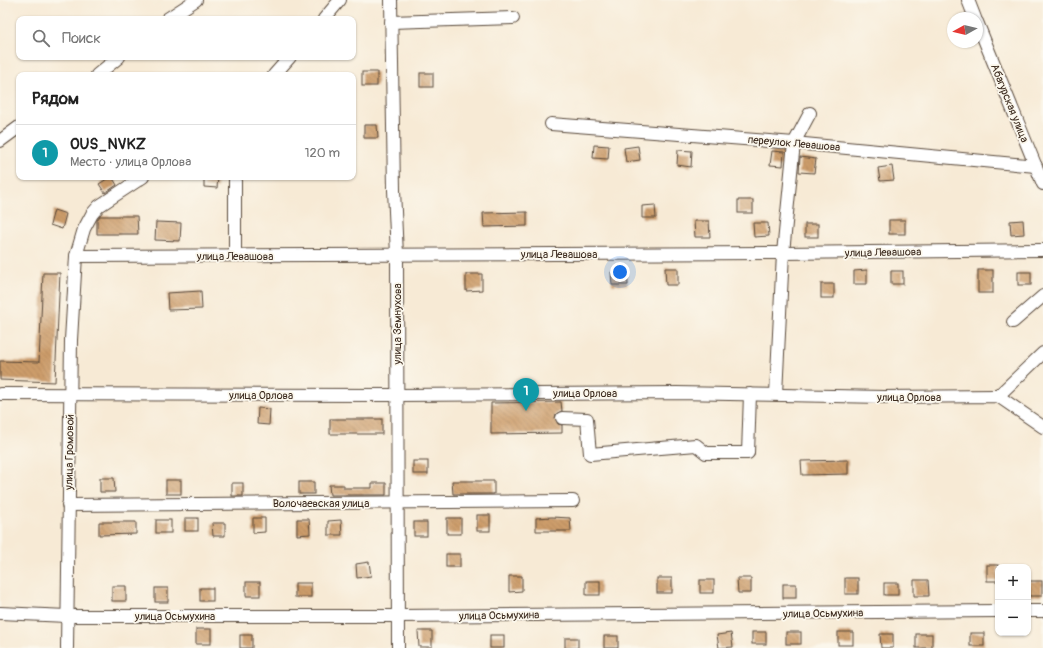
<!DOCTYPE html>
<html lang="ru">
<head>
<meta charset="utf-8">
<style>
	body { margin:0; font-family:Pangolin,sans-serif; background:#f2f2f2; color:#222 }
	.controls { position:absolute; right:12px; bottom:12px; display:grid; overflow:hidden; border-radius:8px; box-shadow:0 1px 3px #0004 }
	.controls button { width:36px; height:36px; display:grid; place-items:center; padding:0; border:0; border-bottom:1px solid #e0e0e0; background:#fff; color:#222; font:20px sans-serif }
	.compass { position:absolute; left:947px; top:12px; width:36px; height:36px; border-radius:50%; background:#fff; box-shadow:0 1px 3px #0004; rotate:262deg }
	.you { position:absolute; left:620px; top:272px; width:14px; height:14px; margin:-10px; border:3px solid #fff; border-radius:50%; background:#1a73e8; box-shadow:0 0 0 6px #1a73e833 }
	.badge { display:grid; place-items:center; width:26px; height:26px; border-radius:50%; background:#d93025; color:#fff; font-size:13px; font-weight:700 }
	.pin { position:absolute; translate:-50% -33px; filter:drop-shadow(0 1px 2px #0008) }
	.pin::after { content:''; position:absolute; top:21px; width:14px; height:12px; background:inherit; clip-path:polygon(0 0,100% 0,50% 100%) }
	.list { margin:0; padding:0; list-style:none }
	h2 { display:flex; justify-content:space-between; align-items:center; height:52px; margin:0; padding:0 16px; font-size:17px }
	h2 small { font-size:13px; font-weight:400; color:#767676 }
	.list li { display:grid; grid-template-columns:26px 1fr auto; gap:12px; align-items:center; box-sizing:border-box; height:56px; padding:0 16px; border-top:1px solid #e0e0e0 }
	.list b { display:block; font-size:15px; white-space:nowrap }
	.list p { margin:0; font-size:13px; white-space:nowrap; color:#767676 }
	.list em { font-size:13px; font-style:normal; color:#767676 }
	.icon { flex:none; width:22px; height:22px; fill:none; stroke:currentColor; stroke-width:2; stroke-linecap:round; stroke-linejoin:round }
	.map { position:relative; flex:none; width:1043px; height:648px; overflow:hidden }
	.search { position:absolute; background:#fff; box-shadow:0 1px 3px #0004; left:16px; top:16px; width:340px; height:44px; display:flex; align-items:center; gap:10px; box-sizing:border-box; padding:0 14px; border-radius:8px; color:#767676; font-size:15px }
	.panel { position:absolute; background:#fff; box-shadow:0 1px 3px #0004; left:16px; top:72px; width:340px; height:108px; border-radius:8px }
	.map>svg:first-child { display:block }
</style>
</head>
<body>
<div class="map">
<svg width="1043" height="648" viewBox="0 0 1043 648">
	<defs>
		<pattern id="building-back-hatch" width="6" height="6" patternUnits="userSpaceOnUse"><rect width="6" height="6" fill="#cd9d6a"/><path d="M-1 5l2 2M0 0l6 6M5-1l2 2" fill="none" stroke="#a88057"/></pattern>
	</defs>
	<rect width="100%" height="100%" fill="#fbf7ec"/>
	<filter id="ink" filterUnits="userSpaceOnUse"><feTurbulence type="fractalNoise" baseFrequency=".025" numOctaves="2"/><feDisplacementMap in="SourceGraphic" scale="8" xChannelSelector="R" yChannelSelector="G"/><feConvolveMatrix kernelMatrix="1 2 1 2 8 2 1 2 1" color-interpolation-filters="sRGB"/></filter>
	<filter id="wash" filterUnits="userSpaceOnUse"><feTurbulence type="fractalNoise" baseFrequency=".012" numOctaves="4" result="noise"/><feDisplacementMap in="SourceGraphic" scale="16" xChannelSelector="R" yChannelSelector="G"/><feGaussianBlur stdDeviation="0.9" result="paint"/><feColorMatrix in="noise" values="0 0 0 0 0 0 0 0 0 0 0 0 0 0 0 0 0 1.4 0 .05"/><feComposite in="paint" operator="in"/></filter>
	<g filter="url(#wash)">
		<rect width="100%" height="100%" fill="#f7ead5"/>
		<g id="blocks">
			<g fill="url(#building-back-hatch)">
				<rect x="362" y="72" width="15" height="14"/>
				<rect x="420" y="73" width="13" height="14"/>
				<path d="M364 125H377L378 138H364Z"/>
				<path d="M594 145 609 146 608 159 593 158Z"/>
				<path d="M638 146 640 160 626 162 624 148Z"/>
				<path d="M678 150 692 151 691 167 677 165Z"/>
				<path d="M772 151 784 152 783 166 770 165Z"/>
				<path d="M800 157 816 159 814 173 799 172Z"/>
				<path d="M892 166 894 180 880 181 878 168Z"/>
				<path d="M110 177H112L117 185 105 193 99 184Z"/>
				<path d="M204 177H218L217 188 204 187Z"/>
				<rect x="738" y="200" width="15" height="13"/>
				<path d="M655 205 656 218H642V206Z"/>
				<path d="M54 210 66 214 62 229 50 225Z"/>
				<path d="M527 212V226L484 227 483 213Z"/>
				<path d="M100 216H137L138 234H97V220Z"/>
				<rect x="889" y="220" width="16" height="14"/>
				<path d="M1023 220 1024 234 1011 235 1010 221Z"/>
				<path d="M694 221H709L710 237H695Z"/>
				<path d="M156 222 181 223 180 241 155 240Z"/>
				<path d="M753 223H768L769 236 754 237Z"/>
				<rect x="805" y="224" width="13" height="13"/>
				<path d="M665 268H678V285H666Z"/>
				<path d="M867 270V284H854V271Z"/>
				<rect x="978" y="270" width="15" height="23"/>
				<path d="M627 271 628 285H612L611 272Z"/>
				<rect x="891" y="271" width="12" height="13"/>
				<rect x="1018" y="272" width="13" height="13"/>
				<path d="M43 273H60L55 382 0 380V361L39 362Z"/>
				<path d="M466 274H482V290L466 291Z"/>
				<rect x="821" y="284" width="13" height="14"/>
				<path d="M201 291 202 309 168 310 167 293Z"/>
				<path d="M561 402 562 411 556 414 555 418 558 424 562 425V433L491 434V403Z"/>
				<path d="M258 408 270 409 269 425 257 424Z"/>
				<rect x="330" y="419" width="52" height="15"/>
				<path d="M848 460V474L802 475 801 461Z"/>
				<rect x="413" y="461" width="15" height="13"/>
				<path d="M100 478H114L115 492H100Z"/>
				<rect x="166" y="480" width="15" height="14"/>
				<path d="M452 481H494V494H453Z"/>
				<rect x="299" y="482" width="15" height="12"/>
				<rect x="232" y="483" width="11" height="13"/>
				<path d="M372 483H386V495H330L329 485H344V488H372Z"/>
				<rect x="477" y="515" width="13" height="16"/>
				<path d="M552 517 570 518 571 531H536V518Z"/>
				<rect x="185" y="518" width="13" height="13"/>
				<path d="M253 518H265V532L253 533Z"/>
				<rect x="447" y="518" width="14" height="16"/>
				<path d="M297 519H309L310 534 297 535Z"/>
				<rect x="156" y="520" width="15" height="13"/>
				<path d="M341 520 342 535H328V521Z"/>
				<path d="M99 522H136V534L99 535Z"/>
				<rect x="414" y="522" width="13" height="14"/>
				<path d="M212 523H225V536H213Z"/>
				<rect x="446" y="554" width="14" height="13"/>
				<path d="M369 562 371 576 357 578 356 564Z"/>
				<rect x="987" y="565" width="11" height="16"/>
				<path d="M509 576H522V591L509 592Z"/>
				<rect x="657" y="578" width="15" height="15"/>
				<path d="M737 578H751V593H738Z"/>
				<rect x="845" y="578" width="13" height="16"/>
				<rect x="700" y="580" width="14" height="13"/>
				<path d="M914 580H928L929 596H914Z"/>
				<rect x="586" y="581" width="14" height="14"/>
				<rect x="1029" y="581" width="13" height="15"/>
				<rect x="246" y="582" width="14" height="14"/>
				<rect x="295" y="583" width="16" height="14"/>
				<rect x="884" y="583" width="14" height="12"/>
				<rect x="783" y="584" width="13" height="14"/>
				<rect x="112" y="586" width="14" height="15"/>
				<rect x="155" y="588" width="13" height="14"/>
				<rect x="200" y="588" width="13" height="13"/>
				<rect x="196" y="629" width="15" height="15"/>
				<path d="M418 631H432V647H419Z"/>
				<rect x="752" y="632" width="14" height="12"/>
				<rect x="786" y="632" width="15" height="12"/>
				<rect x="838" y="632" width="15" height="13"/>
				<path d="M731 633 733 647 719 648 717 635Z"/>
				<rect x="970" y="633" width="14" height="13"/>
				<path d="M880 634H893V648H881Z"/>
				<rect x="916" y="634" width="16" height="14"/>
				<rect x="240" y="635" width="12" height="13"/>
				<rect x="490" y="635" width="14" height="13"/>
				<rect x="604" y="636" width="14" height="12"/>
				<rect x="565" y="638" width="13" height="10"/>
			</g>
		</g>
	</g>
	<g filter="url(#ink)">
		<use href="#blocks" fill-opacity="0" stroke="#574739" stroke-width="1"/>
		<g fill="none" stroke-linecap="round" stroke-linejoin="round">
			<g stroke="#574739" stroke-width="14">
				<g id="minor">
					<path d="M391 0 394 190 397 255 398 648"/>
					<path d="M968 0 975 18"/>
					<path d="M167 19 196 0"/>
					<path d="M324 19 340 0"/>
					<path d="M391 22 513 18"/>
					<path d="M977 22 1043 184"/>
					<path d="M97 75 119 57"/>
					<path d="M274 75 290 57"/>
					<path d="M551 124 794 143 1036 166"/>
					<path d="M0 141 19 127"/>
					<path d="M235 255V177"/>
					<path d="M76 256 783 253 1043 250"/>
					<path d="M1013 322 1043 296"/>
					<path d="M0 394 397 395 677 393 884 397 998 396 1043 427"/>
					<path d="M776 394 783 253 794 143 810 113"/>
					<path d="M998 396 1043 353"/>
					<path d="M562 418 587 419 590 454 696 445 706 453H748L750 394"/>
					<path d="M68 505 573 501"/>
					<path d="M1028 611H1043"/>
					<path d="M0 613 67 616H398L998 611"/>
					<path d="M67 648 71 340 76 256 84 229 92 214 99 206 143 177"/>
				</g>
			</g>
			<use href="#minor" stroke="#fff" stroke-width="12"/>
		</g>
	</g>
	<g text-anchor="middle" stroke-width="3.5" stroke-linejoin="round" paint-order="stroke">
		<g font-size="11" fill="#3b2a1e" stroke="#fbf7ec">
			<text transform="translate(1010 103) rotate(68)" y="4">Абагурская улица</text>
			<text transform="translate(794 143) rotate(5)" y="4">переулок Левашова</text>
			<text transform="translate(883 252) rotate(-1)" y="4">улица Левашова</text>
			<text x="559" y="258">улица Левашова</text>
			<text x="235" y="260">улица Левашова</text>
			<text transform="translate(397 324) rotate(-90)" y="4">улица Земнухова</text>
			<text x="585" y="397">улица Орлова</text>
			<text x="261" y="399">улица Орлова</text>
			<text x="909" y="401">улица Орлова</text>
			<text transform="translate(69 452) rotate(-89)" y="4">улица Громовой</text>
			<text x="321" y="507">Волочаевская улица</text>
			<text transform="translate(823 613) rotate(-1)" y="4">улица Осьмухина</text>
			<text transform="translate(499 615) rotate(-1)" y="4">улица Осьмухина</text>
			<text x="175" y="620">улица Осьмухина</text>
		</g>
	</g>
</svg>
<div class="controls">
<button>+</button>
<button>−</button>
</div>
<svg class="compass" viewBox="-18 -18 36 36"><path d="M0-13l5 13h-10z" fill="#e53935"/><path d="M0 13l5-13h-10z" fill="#767676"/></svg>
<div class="you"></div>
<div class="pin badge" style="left:526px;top:411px;background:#0f9aa8">1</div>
<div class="search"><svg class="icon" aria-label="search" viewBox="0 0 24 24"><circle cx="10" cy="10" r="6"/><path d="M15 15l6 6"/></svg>Поиск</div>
<section class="panel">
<h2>Рядом<small></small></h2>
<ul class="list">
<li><span class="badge" style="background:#0f9aa8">1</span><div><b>OUS_NVKZ</b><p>Место · улица Орлова</p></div><em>120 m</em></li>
</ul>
</section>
</div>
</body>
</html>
